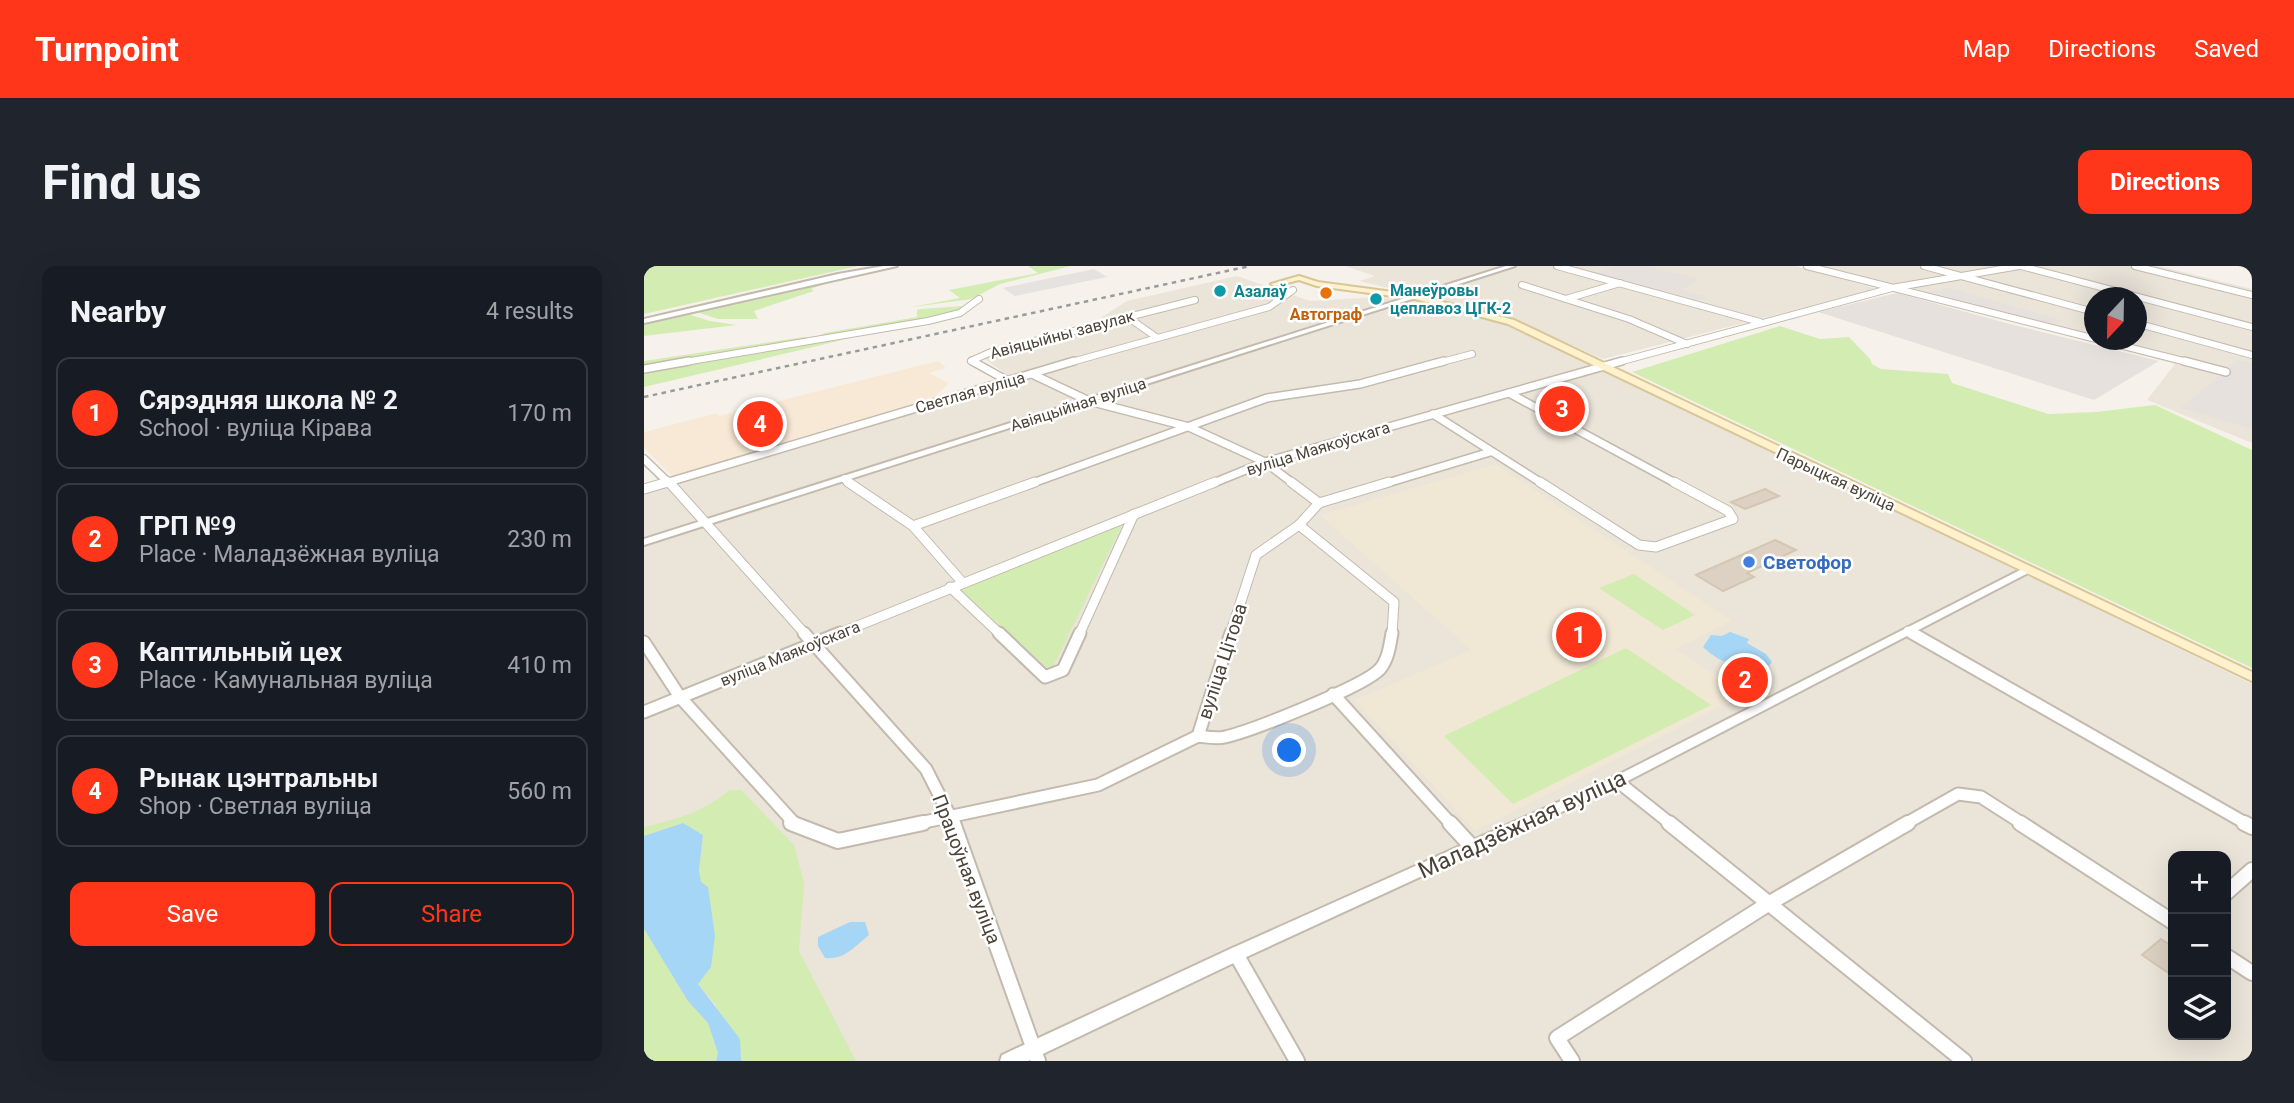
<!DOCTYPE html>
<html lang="en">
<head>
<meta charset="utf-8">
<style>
	body { margin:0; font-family:Roboto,sans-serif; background:#20242c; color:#f1f3f6 }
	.controls { position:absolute; right:21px; bottom:21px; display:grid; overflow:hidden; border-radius:14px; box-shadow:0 7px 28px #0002 }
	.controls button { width:63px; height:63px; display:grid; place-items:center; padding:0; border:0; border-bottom:2px solid #363941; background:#171b24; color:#f1f3f6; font:35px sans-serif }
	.compass { position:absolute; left:1440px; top:21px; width:63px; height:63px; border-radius:50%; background:#171b24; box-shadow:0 7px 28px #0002; rotate:202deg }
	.you { position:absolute; left:646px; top:485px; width:24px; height:24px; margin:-18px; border:5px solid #fff; border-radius:50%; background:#1a73e8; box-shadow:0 0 0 10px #1a73e833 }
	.badge { display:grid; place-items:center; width:46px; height:46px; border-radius:50%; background:#ff3619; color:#fff; font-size:23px; font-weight:700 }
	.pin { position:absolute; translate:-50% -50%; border:4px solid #fff; box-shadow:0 2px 7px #0006 }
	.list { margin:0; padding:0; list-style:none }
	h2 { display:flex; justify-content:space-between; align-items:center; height:91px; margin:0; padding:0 28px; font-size:30px }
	h2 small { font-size:23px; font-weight:400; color:#9ea1a6 }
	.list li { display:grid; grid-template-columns:46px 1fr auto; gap:21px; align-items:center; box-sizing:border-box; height:112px; margin:0 14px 14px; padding:0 14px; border:2px solid #363941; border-radius:14px }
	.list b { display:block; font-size:26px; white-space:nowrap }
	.list p { margin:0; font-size:23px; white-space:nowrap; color:#9ea1a6 }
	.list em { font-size:23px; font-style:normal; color:#9ea1a6 }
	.actions { display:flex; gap:14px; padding:21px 28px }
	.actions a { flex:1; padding:16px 0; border:2px solid #ff3619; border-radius:14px; text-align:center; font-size:24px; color:#ff3619 }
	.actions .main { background:#ff3619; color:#fff }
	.icon { flex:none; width:38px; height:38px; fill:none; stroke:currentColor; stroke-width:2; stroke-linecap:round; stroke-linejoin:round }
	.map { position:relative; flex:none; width:1608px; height:795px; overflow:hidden; border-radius:14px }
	header { display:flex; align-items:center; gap:42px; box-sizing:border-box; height:98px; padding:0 35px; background:#ff3619; color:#fff }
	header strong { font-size:33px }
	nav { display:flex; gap:38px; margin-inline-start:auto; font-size:24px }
	.intro { display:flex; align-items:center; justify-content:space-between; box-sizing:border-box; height:168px; padding:0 42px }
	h1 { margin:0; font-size:49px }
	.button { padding:18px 32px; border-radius:14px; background:#ff3619; color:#fff; font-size:24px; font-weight:700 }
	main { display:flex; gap:42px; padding:0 42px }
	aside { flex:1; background:#171b24; border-radius:14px; box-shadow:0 7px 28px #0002 }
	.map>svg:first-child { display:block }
</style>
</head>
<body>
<header>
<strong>Turnpoint</strong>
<nav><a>Map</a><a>Directions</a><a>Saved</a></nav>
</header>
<div class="intro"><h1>Find us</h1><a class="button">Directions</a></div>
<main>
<aside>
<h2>Nearby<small>4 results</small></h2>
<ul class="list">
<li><span class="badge">1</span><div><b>Сярэдняя школа № 2</b><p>School · вуліца Кірава</p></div><em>170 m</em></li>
<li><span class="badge">2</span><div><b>ГРП №9</b><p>Place · Маладзёжная вуліца</p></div><em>230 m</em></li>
<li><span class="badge">3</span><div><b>Каптильный цех</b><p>Place · Камунальная вуліца</p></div><em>410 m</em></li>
<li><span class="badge">4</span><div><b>Рынак цэнтральны</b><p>Shop · Светлая вуліца</p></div><em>560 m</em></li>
</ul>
<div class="actions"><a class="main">Save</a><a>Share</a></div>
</aside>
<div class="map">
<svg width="1608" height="795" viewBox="0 0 1608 795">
	<rect width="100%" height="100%" fill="#f6f2eb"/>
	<g fill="#eae4d9" fill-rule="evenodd">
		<path d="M701 0H1152L1233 23 959 93 860 49 715 15 731 10Z"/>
		<path d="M1164 0H1514L1608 23V177L1503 134 1531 98ZM1450 32H1492V74H1450Z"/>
		<path d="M593 10 666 35 734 31 773 34 865 58 1608 418V795H0V228L372 115 335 89 447 58 483 35ZM1529 590H1582V769H1529Z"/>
	</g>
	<path fill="#f8e9d6" d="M294 95 302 102 285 107 305 117 291 131 28 210 0 182V166L73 147 75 150Z"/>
	<g fill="#e6e1dc">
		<path d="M972 0H1002L1055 13 1037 24 1063 31 1056 34 951 7Z"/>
		<path d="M1306 22 1420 55 1395 58 1285 26Z"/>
		<path d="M1253 27 1362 57 1515 95 1450 134 1174 46Z"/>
		<path d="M1594 94 1608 97V163L1537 142Z"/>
	</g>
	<path fill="#f0e7d4" d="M852 198 1088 355 1032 383 1101 428 831 565 711 434 827 384 676 249Z"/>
	<g fill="#d3ecb2">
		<path d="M0 0H214L0 48Z"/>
		<path d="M384 0H427L356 18 327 33 262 42 316 32 305 24 394 7Z"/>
		<path d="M188 15 167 23 170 25 110 45 114 53H74L52 46Z"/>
		<path d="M319 40 318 43 287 53 171 72 181 67 273 51V44L277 43Z"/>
		<path d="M44 48 66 55 93 59 0 70V57Z"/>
		<path d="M1136 60 1176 73 1205 71 1226 93 1228 98 1237 103 1304 108 1308 117 1404 148 1452 146 1511 139 1608 184V402L988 106Z"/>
		<path d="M160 71H164L160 75 0 102V95Z"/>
		<path d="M203 73 0 121V104Z"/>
		<path d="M480 255 407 405 315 323Z"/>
		<path d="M990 308 1051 349 1019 364 955 322Z"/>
		<path d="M982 382 1067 439 869 538 800 470Z"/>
		<path d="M86 524H97L150 579 160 617 155 685 212 795H97L71 738 54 718 67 701 55 604 59 569 39 557 0 570V561C35 553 58 546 86 524Z"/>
		<path d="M0 663 44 735 64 757 74 787 72 795H0Z"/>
	</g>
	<path fill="#e5e2df" d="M450 3 463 11 371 30 359 22Z"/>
	<g fill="#a5d6f5">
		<path d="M1086 366 1105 373 1103 377 1122 388 1128 396 1125 400C1095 400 1082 402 1059 381L1067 369 1078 370Z"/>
		<path d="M39 557 59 569 55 604 57 616 64 621 71 670 67 701 54 718 96 773 97 795H72L74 787 64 757 44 735 0 663V570Z"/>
		<path d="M206 656H221L225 669C211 680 201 694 181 692L174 680V671Z"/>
	</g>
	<g fill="#dcd1c2" stroke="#d4c6b2" stroke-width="2">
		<path d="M1121 223 1135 230 1101 243 1087 236Z"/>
		<path d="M1131 274 1152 284 1103 307 1110 311 1079 325 1052 309Z"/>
		<path d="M1517 673 1529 681V710L1498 689Z"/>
	</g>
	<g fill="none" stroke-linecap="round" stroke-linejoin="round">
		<g stroke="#c3baad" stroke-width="8">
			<g id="minor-far4">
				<path d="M913 0 1116 56"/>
				<path d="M1163 0 1547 97"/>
				<path d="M1280 0 1450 46"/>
				<path d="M1377 0 1608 61"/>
				<path d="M1491 0 1608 29"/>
				<path d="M878 19 985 53 1043 78"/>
				<path d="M922 33 976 17"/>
				<path d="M482 50 512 71"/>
				<path d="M1492 57 1608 89"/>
				<path d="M35 97 284 55 316 47 335 33"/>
				<path d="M331 97 327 95 347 86 551 34"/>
				<path d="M424 97 625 41 649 24"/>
				<path d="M794 97 828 88"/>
				<path d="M971 97 1248 22 1375 0"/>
			</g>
		</g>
		<g stroke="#c3baad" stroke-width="10">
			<g id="minor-far3">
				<path d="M328 95 364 115"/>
				<path d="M1540 95 1582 106"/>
				<path d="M0 103 45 95"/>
				<path d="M388 108 445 135 545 161 621 196 650 218"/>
				<path d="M865 127 1033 218"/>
				<path d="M789 148 899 218"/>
				<path d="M0 193 26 218"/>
				<path d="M200 213 207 218"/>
				<path d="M18 218 430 95"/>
				<path d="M386 218 623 132 716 118 800 95"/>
				<path d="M567 218 621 196 978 95"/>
				<path d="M740 218 846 186"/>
			</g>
		</g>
		<g stroke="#c3baad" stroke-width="11">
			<g id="minor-far2">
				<path d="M25 216 162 369"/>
				<path d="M204 216 269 260 318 316"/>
				<path d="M647 216 675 237"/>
				<path d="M896 216 995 279 1012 281 1089 253 1084 245 1030 216"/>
				<path d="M0 223 24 216"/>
				<path d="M655 259 750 336 748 369"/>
				<path d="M269 260 391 216"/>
				<path d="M306 321 357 369"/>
				<path d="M1264 365 1271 369"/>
				<path d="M191 369 571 216"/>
				<path d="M435 369 490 248"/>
				<path d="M586 369 612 289 655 259 675 237 745 216"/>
			</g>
		</g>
		<g stroke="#c3baad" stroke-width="15">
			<g id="minor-far1">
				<path d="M160 367 282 503 310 558"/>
				<path d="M355 367 401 411 419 404 436 367"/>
				<path d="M1268 367 1603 558"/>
				<path d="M0 376 36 431 151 558"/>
				<path d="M689 428 807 558"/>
				<path d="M0 446 196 367"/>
				<path d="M554 470C563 471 572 473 581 471 607 465 721 420 736 403 744 394 746 379 748 367"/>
				<path d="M973 515 1027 558"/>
				<path d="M271 558 454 519 554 470 587 367"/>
				<path d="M1261 558 1314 528 1337 531 1379 558"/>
			</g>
		</g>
		<g stroke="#c3baad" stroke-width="18">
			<g id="minor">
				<path d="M147 557 194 575 279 557"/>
				<path d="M309 557 394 795"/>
				<path d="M806 557 828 581"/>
				<path d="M1025 557 1320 795"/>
				<path d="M1376 557 1529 656"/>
				<path d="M1600 557 1608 561"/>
				<path d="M1582 627 1608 604"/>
				<path d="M592 688 653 795"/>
				<path d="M1582 690 1608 707"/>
				<path d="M928 795 913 772 1124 638 1264 557"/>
			</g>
		</g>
		<g stroke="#c3baad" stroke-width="4">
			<g id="tertiary">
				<path d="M240 0H253L0 57V53L194 8Z"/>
				<path d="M862 0H871L0 279V273Z"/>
				<path d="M1382 301 1386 302 1387 304 1386 306 978 518 598 693 384 795H356L358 789 586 683 968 512Z"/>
			</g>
		</g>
		<g stroke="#d8c699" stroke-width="4">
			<path id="secondary" d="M655 10 674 16 771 29 870 54 1608 406V415L864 58 771 33 673 20 655 14 631 20 627 18Z"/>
		</g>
		<use href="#minor-far4" stroke="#fff" stroke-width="6"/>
		<use href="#minor-far3" stroke="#fff" stroke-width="7"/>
		<use href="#minor-far2" stroke="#fff" stroke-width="9"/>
		<use href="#minor-far1" stroke="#fff" stroke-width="11"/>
		<use href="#minor" stroke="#fff" stroke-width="14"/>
		<use href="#tertiary" fill="#fff" fill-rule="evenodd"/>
		<use href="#secondary" fill="#fff1cc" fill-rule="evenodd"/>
		<path stroke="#9a9a9a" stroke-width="2.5" stroke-dasharray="4.5 4.5" stroke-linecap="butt" d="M0 131 606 0"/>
	</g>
	<g fill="#0f9aa8" stroke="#fff" stroke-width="2.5">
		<circle cx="576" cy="25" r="7"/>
		<circle cx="732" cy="33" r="7"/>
	</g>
	<circle fill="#e8710a" stroke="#fff" stroke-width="2.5" cx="682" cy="27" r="7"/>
	<circle fill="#3f7fe0" stroke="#fff" stroke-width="2.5" cx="1105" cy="296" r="7"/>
	<g text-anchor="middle" stroke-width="5" stroke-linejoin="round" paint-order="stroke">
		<g font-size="16" font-weight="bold" fill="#0d838f" stroke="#fff" text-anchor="start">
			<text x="746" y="30">Манеўровы<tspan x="746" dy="18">цеплавоз ЦГК-2</tspan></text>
			<text x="590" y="31">Азалаў</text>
		</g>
		<g font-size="16" font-weight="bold" fill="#c56008" stroke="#fff">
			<text x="682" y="54">Автограф</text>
		</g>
		<g font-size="16" fill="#4b4338" stroke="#fff">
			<text transform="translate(418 68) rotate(-15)" y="6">Авіяцыйны завулак</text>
			<text transform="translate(326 126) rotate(-16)" y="6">Светлая вуліца</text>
			<text transform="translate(434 138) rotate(-18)" y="6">Авіяцыйная вуліца</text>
			<text transform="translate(674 182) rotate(-17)" y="6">вуліца Маякоўскага</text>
			<text transform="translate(1192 213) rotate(25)" y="6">Парыцкая вуліца</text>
			<text transform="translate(146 387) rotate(-22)" y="6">вуліца Маякоўскага</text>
		</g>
		<g font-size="19" font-weight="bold" fill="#366cbe" stroke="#fff" text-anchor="start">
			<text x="1119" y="303">Светофор</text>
		</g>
		<g font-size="19" fill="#4b4338" stroke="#fff">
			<text transform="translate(578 395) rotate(-72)" y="7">вуліца Цітова</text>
			<text transform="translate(323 603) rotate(69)" y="7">Працоўная вуліца</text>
		</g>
		<g font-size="23" fill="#4b4338" stroke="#fff">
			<text transform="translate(878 558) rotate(-25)" y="8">Маладзёжная вуліца</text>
		</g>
	</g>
</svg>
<div class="controls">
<button>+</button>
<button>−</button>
<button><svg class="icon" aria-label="layers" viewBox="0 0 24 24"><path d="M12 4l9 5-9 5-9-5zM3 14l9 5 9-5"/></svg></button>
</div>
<svg class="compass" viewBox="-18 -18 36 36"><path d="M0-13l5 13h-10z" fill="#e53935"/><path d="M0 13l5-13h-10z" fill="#9ea1a6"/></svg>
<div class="you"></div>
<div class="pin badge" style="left:935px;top:369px">1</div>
<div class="pin badge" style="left:1101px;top:414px">2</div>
<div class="pin badge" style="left:918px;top:143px">3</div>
<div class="pin badge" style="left:116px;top:158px">4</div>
</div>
</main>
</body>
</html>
